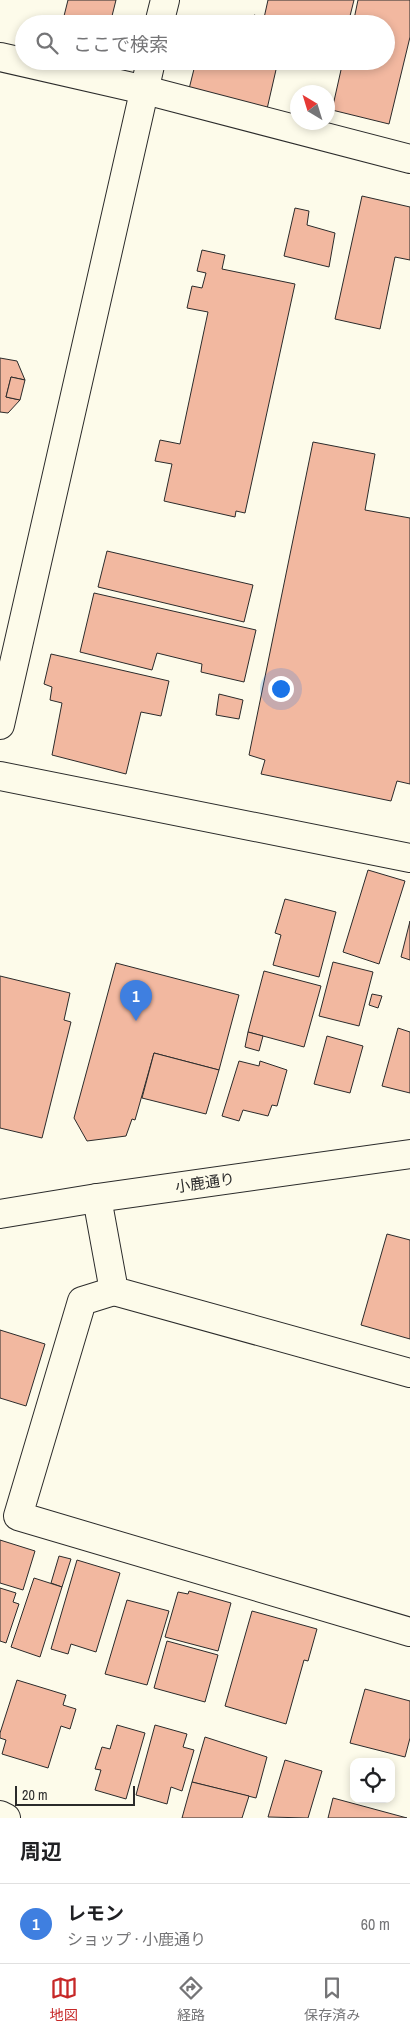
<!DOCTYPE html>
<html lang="ja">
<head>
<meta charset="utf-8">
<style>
	body { margin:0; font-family:"Archivo Narrow","Noto Sans JP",sans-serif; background:#f2f2f2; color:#202124 }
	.controls { position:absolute; right:15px; bottom:15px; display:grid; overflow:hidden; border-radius:10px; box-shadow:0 2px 8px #0003 }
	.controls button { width:45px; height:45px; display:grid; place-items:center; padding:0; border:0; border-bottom:1px solid #e0e0e0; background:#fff; color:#202124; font:25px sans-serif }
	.compass { position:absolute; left:290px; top:85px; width:45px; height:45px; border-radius:50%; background:#fff; box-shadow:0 2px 8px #0003; rotate:322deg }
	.scale { position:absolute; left:15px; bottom:12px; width:120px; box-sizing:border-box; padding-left:5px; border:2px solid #2b2b2b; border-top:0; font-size:14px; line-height:18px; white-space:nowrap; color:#2b2b2b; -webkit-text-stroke:4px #fdfbea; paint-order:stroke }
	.you { position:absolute; left:280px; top:688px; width:18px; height:18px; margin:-12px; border:4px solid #fff; border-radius:50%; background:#1a73e8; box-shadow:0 0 0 8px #1a73e833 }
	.badge { display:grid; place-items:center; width:32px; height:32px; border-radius:50%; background:#c62828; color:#fff; font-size:16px; font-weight:700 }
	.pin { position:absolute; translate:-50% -41px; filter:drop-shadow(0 1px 2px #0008) }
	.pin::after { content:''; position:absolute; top:26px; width:18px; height:15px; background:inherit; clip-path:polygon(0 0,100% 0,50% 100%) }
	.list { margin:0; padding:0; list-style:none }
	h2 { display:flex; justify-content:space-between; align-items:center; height:65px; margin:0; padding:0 20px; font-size:21px }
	h2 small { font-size:16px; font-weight:400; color:#757577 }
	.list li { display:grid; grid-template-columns:32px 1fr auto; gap:15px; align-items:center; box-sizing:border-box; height:80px; padding:0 20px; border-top:1px solid #e0e0e0 }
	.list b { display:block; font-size:19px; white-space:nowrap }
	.list p { margin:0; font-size:16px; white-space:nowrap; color:#757577 }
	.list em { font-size:16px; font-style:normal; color:#757577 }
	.icon { flex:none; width:28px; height:28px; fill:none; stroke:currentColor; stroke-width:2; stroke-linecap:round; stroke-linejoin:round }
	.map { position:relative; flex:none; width:410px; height:1818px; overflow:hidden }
	.search { position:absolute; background:#fff; box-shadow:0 2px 8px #0003; left:15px; right:15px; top:15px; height:55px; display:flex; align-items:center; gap:12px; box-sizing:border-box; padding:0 18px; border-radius:28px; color:#757577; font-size:19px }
	.sheet { height:145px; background:#fff }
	nav { display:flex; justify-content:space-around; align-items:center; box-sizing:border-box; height:70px; border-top:1px solid #e0e0e0; background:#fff; font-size:14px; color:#757577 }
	nav a { display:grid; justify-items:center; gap:2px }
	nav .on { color:#c62828 }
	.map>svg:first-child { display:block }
</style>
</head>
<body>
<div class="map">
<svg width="410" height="1818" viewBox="0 0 410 1818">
	<rect width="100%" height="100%" fill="#fdfbea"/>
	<g fill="#f2b8a0" stroke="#2b2b2b">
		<path d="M68 0H116L110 24H62Z"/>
		<path d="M268 0H354L348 24H253L254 15 264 18Z"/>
		<path d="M358 0H410V37L389 124 332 110 343 61H386V24H353Z"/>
		<path d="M196 61H278L267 109 189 89Z"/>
		<path d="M362 196 410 207V260L395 257 380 329 335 319Z"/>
		<path d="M295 208 309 211 307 225 335 233 329 267 284 256Z"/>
		<path d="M202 250 225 255 222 269 295 284 245 513 236 511 235 517 164 501 172 464 155 461 160 440 180 444 208 312 187 308 192 286 202 288 206 273 197 271Z"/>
		<path d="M0 358 17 361 25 380 11 377 6 397 20 400 8 413 0 412Z"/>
		<path d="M11 377 25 380 20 400 6 397Z"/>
		<path d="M313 442 375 454 365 510 410 518V784L397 781 391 801 261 774 265 760 249 755Z"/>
		<path d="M107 551 253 585 244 622 98 587Z"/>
		<path d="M94 593 256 630 244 682 201 672 202 664 157 653 152 670 80 652Z"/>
		<path d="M51 654 169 681 161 716 141 712 126 774 52 755 62 703 50 700 52 687 44 684Z"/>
		<path d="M219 694 243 700 239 719 216 715Z"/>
		<path d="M368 870 405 881 379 964 343 952Z"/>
		<path d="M285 899 336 912 319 977 273 965 281 935 275 933Z"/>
		<path d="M410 921V960L401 957Z"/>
		<path d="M333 962 373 972 359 1026 319 1016Z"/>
		<path d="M116 963 239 995 219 1070 154 1053 135 1120 132 1119 126 1136 87 1141 74 1118Z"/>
		<path d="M264 971 321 986 304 1047 248 1032Z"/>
		<path d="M0 976 70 993 64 1020 71 1022 42 1138 0 1128Z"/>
		<path d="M372 994 382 996 378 1008 369 1005Z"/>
		<path d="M398 1028 410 1032V1093L382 1086Z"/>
		<path d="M248 1032 263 1036 259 1051 245 1047Z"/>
		<path d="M327 1036 363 1046 350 1093 314 1084Z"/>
		<path d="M154 1053 219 1070 206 1114 142 1098Z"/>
		<path d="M239 1061 259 1066 260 1061 287 1070 277 1106 272 1105 268 1116 243 1110 239 1121 222 1116Z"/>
		<path d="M387 1234 410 1240V1339L361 1325Z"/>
		<path d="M0 1330 45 1344 26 1406 0 1398Z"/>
		<path d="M0 1540 35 1551 23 1590 0 1583Z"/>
		<path d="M59 1556 71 1559 62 1587 51 1583Z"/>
		<path d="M77 1560 120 1573 96 1652 71 1644 68 1654 51 1649Z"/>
		<path d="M34 1578 62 1587 40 1657 11 1647Z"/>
		<path d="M0 1588 16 1593 13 1602 19 1604 6 1643 0 1641Z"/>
		<path d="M189 1591 231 1603 218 1651 165 1637 178 1592 188 1594Z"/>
		<path d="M127 1600 169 1611 147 1685 105 1674Z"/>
		<path d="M252 1611 317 1629 308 1661 304 1660 286 1724 225 1706Z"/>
		<path d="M167 1641 218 1655 205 1702 154 1688Z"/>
		<path d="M17 1680 66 1695 63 1705 76 1709 70 1729 61 1726 48 1768 2 1754 6 1740 0 1738V1733Z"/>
		<path d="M365 1689 410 1701V1738L405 1757 350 1743Z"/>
		<path d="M117 1725 145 1733 126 1799 95 1790 101 1770 95 1769 102 1747 110 1749Z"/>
		<path d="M155 1725 187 1734 183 1747 194 1750 182 1791 171 1787 167 1804 136 1795Z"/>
		<path d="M205 1737 267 1757 256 1798 192 1782Z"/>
		<path d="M285 1760 322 1771 308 1818 268 1817Z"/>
		<path d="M192 1782 249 1796 242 1818H182Z"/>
		<path d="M333 1798 407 1818H328Z"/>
	</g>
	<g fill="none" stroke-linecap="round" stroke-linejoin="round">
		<g stroke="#2b2b2b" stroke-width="30">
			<g id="street">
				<path d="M0 57 145 90 410 159"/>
				<path d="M0 776 410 858"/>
				<path d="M97 1198 114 1291 410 1373"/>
				<path d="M114 1291 82 1301 18 1516 410 1632"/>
				<path d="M0 1815 6 1818"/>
			</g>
		</g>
		<g stroke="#2b2b2b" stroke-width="30">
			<g id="secondary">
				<path d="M159 24 165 0"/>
				<path d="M0 725 151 61"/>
				<path d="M0 1214 97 1198 410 1154"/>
			</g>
		</g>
		<use href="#street" stroke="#fdfbea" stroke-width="28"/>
		<use href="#secondary" stroke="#fdfbea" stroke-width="28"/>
	</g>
	<g text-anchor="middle" stroke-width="4" stroke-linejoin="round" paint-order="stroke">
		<g font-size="15" fill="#2b2b2b" stroke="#fdfbea">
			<text transform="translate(205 1183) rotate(-8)" y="5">小鹿通り</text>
		</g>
	</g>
</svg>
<div class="controls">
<button><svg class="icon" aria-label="locate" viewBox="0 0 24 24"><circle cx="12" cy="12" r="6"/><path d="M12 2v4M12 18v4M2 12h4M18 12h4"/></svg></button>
</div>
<svg class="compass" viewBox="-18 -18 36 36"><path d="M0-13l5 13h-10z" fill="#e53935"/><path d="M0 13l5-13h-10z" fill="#757577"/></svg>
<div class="scale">20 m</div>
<div class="you"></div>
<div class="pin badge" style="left:136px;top:1021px;background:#3f7fe0">1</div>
<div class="search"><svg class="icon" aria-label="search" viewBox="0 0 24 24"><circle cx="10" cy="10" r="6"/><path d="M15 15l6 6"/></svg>ここで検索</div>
</div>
<section class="sheet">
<h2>周辺<small></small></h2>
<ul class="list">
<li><span class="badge" style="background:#3f7fe0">1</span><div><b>レモン</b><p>ショップ · 小鹿通り</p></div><em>60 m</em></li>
</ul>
</section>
<nav>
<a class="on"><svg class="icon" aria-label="map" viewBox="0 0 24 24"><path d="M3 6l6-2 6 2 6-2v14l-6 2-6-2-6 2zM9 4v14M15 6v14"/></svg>地図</a>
<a><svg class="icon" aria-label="directions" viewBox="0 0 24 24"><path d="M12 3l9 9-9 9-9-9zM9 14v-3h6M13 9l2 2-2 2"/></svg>経路</a>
<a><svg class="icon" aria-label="saved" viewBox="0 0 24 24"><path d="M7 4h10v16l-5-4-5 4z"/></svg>保存済み</a>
</nav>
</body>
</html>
